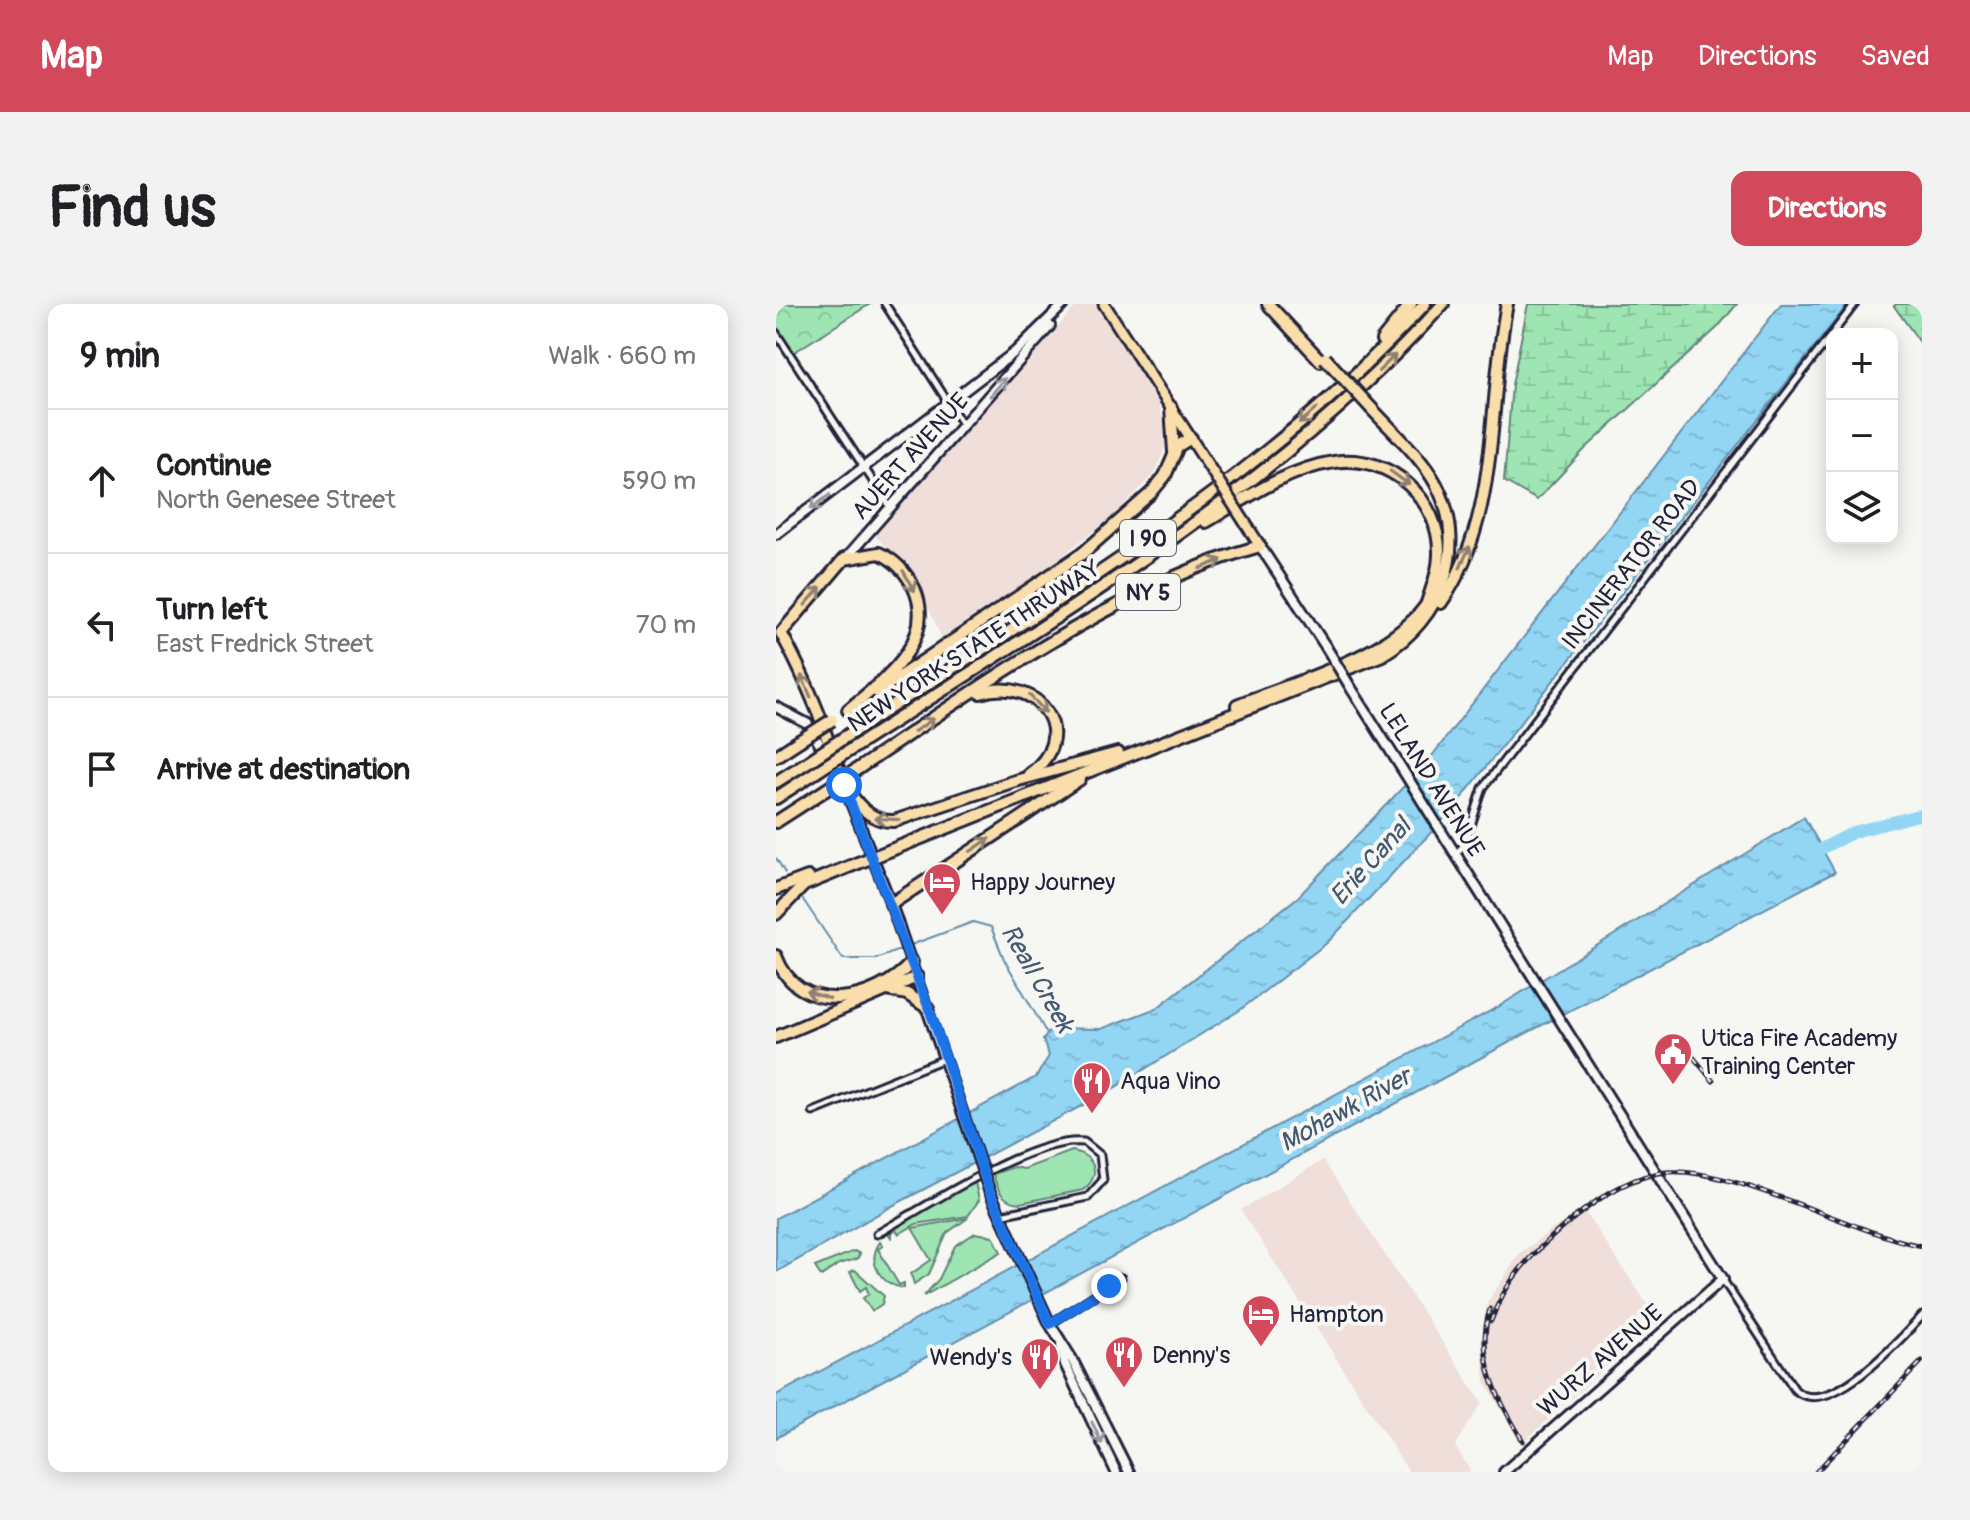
<!DOCTYPE html>
<html lang="en">
<head>
<meta charset="utf-8">
<style>
	body { margin:0; font-family:Pangolin,sans-serif; background:#f2f2f2; color:#202124 }
	.controls { position:absolute; right:24px; top:24px; display:grid; overflow:hidden; border-radius:16px; box-shadow:0 4px 20px #0003 }
	.controls button { width:72px; height:72px; display:grid; place-items:center; padding:0; border:0; border-bottom:2px solid #e0e0e0; background:#fff; color:#202124; font:40px sans-serif }
	.stop { position:absolute; width:24px; height:24px; margin:-18px; border:6px solid #1a73e8; border-radius:50%; background:#fff }
	.stop.end { background:#1a73e8; border-color:#fff; box-shadow:0 2px 8px #0008 }
	.list { margin:0; padding:0; list-style:none }
	h2 { display:flex; justify-content:space-between; align-items:center; height:104px; margin:0; padding:0 32px; font-size:34px }
	h2 small { font-size:26px; font-weight:400; color:#757577 }
	.list li { display:grid; grid-template-columns:52px 1fr auto; gap:24px; align-items:center; box-sizing:border-box; height:144px; padding:0 32px; border-top:2px solid #e0e0e0 }
	.list b { display:block; font-size:30px; white-space:nowrap }
	.list p { margin:0; font-size:26px; white-space:nowrap; color:#757577 }
	.list em { font-size:26px; font-style:normal; color:#757577 }
	.icon { flex:none; width:44px; height:44px; fill:none; stroke:currentColor; stroke-width:2; stroke-linecap:round; stroke-linejoin:round }
	.map { position:relative; flex:none; width:1146px; height:1168px; overflow:hidden; border-radius:16px }
	header { display:flex; align-items:center; gap:48px; box-sizing:border-box; height:112px; padding:0 40px; background:#d1495b; color:#fff }
	header strong { font-size:38px }
	nav { display:flex; gap:44px; margin-inline-start:auto; font-size:28px }
	.intro { display:flex; align-items:center; justify-content:space-between; box-sizing:border-box; height:192px; padding:0 48px }
	h1 { margin:0; font-size:56px }
	.button { padding:20px 36px; border-radius:16px; background:#d1495b; color:#fff; font-size:28px; font-weight:700 }
	main { display:flex; gap:48px; padding:0 48px }
	aside { flex:1; background:#fff; border-radius:16px; box-shadow:0 4px 20px #0003 }
	.map>svg:first-child { display:block }
</style>
</head>
<body>
<header>
<strong>Map</strong>
<nav><a>Map</a><a>Directions</a><a>Saved</a></nav>
</header>
<div class="intro"><h1>Find us</h1><a class="button">Directions</a></div>
<main>
<aside>
<h2>9 min<small>Walk · 660 m</small></h2>
<ul class="list">
<li><svg class="icon" aria-label="ahead" viewBox="0 0 24 24"><path d="M12 20V5M6 11l6-6 6 6"/></svg><div><b>Continue</b><p>North Genesee Street</p></div><em>590 m</em></li>
<li><svg class="icon" aria-label="left" viewBox="0 0 24 24"><path d="M17 20v-9H6M10 6l-5 5 5 5"/></svg><div><b>Turn left</b><p>East Fredrick Street</p></div><em>70 m</em></li>
<li><svg class="icon" aria-label="arrive" viewBox="0 0 24 24"><path d="M6 21V4h12l-3 4 3 4H6"/></svg><div><b>Arrive at destination</b></div></li>
</ul>
</aside>
<div class="map">
<svg width="1146" height="1168" viewBox="0 0 1146 1168">
	<defs>
		<pattern id="wetland-marsh" width="20" height="14" patternUnits="userSpaceOnUse" patternTransform="scale(2)"><rect width="20" height="14" fill="#9ee5b3"/><path d="M1 5h8M5 5V1M11 12h8M15 12V8" fill="none" stroke="#88c49b"/></pattern>
		<pattern id="park-crowns" width="20" height="18" patternUnits="userSpaceOnUse" patternTransform="scale(2)"><rect width="20" height="18" fill="#9ee5b3"/><path d="M2 6a3 3 0 1 1 6 0M12 15a3 3 0 1 1 6 0" fill="none" stroke="#88c49b"/></pattern>
		<pattern id="water-ripples" width="26" height="14" patternUnits="userSpaceOnUse" patternTransform="scale(2)"><rect width="26" height="14" fill="#92d6f4"/><path d="M2 4q2-2 4 0t4 0M15 11q2-2 4 0t4 0" fill="none" stroke="#7eb7d2"/></pattern>
	</defs>
	<rect width="100%" height="100%" fill="#f6f6f2"/>
	<filter id="ink" filterUnits="userSpaceOnUse"><feTurbulence type="fractalNoise" baseFrequency=".0125" numOctaves="2"/><feDisplacementMap in="SourceGraphic" scale="16" xChannelSelector="R" yChannelSelector="G"/><feConvolveMatrix kernelMatrix="1 2 1 2 8 2 1 2 1" color-interpolation-filters="sRGB"/></filter>
	<g filter="url(#ink)">
		<g fill="#efded9">
			<path d="M302 0H321L383 100 391 131 387 149 378 170 338 211 267 267 166 334 136 267 97 230Z"/>
			<path d="M547 856 706 1099 679 1142 695 1168H633L465 906Z"/>
			<path d="M806 904 882 1016 745 1140 709 1077 706 1039 711 999 744 949Z"/>
		</g>
		<g fill="#9ee5b3" stroke="#608477" stroke-width="2">
			<path d="M296 847C319 851 326 872 307 886L244 899C226 898 221 885 217 870L238 863 248 865Z"/>
			<path d="M199 878 203 896 192 912 140 920 123 930 120 926 115 929 116 935 112 929 123 921Z"/>
			<path d="M192 914 171 929 153 970 138 980 135 970 155 956 136 924Z"/>
			<path d="M199 929 217 932 225 948 148 992 163 975 179 942Z"/>
			<path d="M104 938 107 942 102 945 123 981 128 979V984C105 981 90 958 104 938Z"/>
			<path d="M78 947 84 950 81 955 63 960 45 972 39 963Z"/>
			<path d="M79 966 108 992 106 1000 96 1007 87 994 93 990 90 983 84 987 74 968Z"/>
		</g>
		<g fill="url(#wetland-marsh)" stroke="#608477" stroke-width="2">
			<path d="M752 0H961L942 23 809 145 761 196 728 177 736 81Z"/>
			<path d="M1120 0H1146V41L1118 2Z"/>
		</g>
		<path fill="url(#park-crowns)" stroke="#608477" stroke-width="2" d="M0 0H94L17 49 0 24Z"/>
		<g fill="url(#water-ripples)" stroke="#658eaa" stroke-width="2">
			<path d="M1005 0H1072L677 505 552 638 464 706 332 788 120 900 0 968V914L260 773 273 752 267 736 276 724 325 725 381 704 522 593 652 457Z"/>
			<path d="M1028 513 1059 568 747 731 0 1134V1091L722 703Z"/>
		</g>
		<g fill="none" stroke-linecap="round" stroke-linejoin="round">
			<g stroke="#658eaa" stroke-width="2">
				<path d="M0 554 9 569"/>
				<path d="M26 594 67 655H100L126 645"/>
				<path d="M132 642 197 618 215 623 228 655 271 730"/>
			</g>
			<path stroke="#92d6f4" stroke-width="12" d="M1033 551 1078 528 1146 510"/>
			<g stroke="#22223b" stroke-width="11">
				<g id="street">
					<path d="M109 0 186 120"/>
					<path d="M0 29 114 203"/>
					<path d="M679 551 689 540 707 484 1079 0"/>
					<path d="M37 808 168 755"/>
					<path d="M101 930C147 904 257 832 308 838L324 851 327 876 312 893 224 911"/>
					<path d="M947 976 1019 1086C1053 1116 1124 1036 1146 1012"/>
					<path d="M274 1020 345 974"/>
				</g>
			</g>
			<g stroke="#22223b" stroke-width="14">
				<g id="secondary">
					<path d="M0 230 239 48 288 0"/>
					<path d="M484 242 550 343"/>
					<path d="M69 255 274 22"/>
					<path d="M575 384 947 975 728 1168"/>
					<path d="M0 403 32 420 56 462"/>
					<path d="M71 489 115 600 182 795"/>
					<path d="M213 886 274 1020 296 1055 353 1168"/>
					<path d="M285 1042 289 1060 340 1168"/>
				</g>
			</g>
			<g stroke="#22223b" stroke-width="15">
				<g id="primary">
					<path d="M328 0 430 158"/>
					<path d="M468 217 484 242"/>
				</g>
			</g>
			<g stroke="#22223b" stroke-width="16">
				<g id="highway">
					<path d="M492 0 545 57"/>
					<path d="M606 36 635 0"/>
					<path d="M395 103 398 148"/>
					<path d="M430 218C470 194 512 165 558 158 614 149 665 196 663 251 663 268 656 283 651 299"/>
					<path d="M665 299C725 212 711 100 731 0"/>
					<path d="M101 388 307 249 375 189 389 172 402 142 415 134"/>
					<path d="M204 389C266 370 305 434 253 470"/>
					<path d="M461 401C520 377 621 351 654 295"/>
					<path d="M72 406C107 376 162 338 138 284 130 268 119 256 103 249L68 255 5 329C19 354 31 381 42 408 56 443 70 519 118 517L239 477 342 449"/>
					<path d="M69 433C270 302 486 179 649 0"/>
					<path d="M77 444C284 310 501 185 667 0"/>
					<path d="M0 452 23 437"/>
					<path d="M83 464C201 385 346 280 484 242"/>
					<path d="M0 478 33 457"/>
					<path d="M0 494 40 468"/>
					<path d="M0 518 48 487"/>
					<path d="M115 546 606 351C665 316 694 244 660 180 644 151 617 128 595 104"/>
					<path d="M0 585 32 573"/>
					<path d="M115 600 304 475"/>
					<path d="M0 610 28 581 82 559"/>
					<path d="M0 652C23 715 100 699 136 658"/>
					<path d="M115 687 131 690 152 704"/>
					<path d="M0 733 141 673"/>
				</g>
			</g>
			<use href="#street" stroke="#f6f6f2" stroke-width="5"/>
			<use href="#secondary" stroke="#f6f6f2" stroke-width="8"/>
			<use href="#primary" stroke="#f9deab" stroke-width="9"/>
			<use href="#highway" stroke="#f9deab" stroke-width="10"/>
			<g stroke="#22223b" stroke-width="5">
				<g id="rail">
					<path d="M918 754 937 777"/>
					<path d="M714 1005C698 1055 723 1096 747 1137"/>
					<path d="M715 1017C730 975 755 951 788 922 816 899 846 876 883 869 947 857 1075 929 1146 942"/>
					<path d="M1040 1168 1146 1057"/>
				</g>
			</g>
			<use href="#rail" stroke="#f6f6f2" stroke-width="2" stroke-dasharray="6" stroke-linecap="butt"/>
			<g stroke="#22223b" stroke-width="14" stroke-linecap="butt">
				<g id="secondary-bridge">
					<path d="M550 343 575 384"/>
					<path d="M182 795 213 886"/>
				</g>
			</g>
			<g stroke="#22223b" stroke-width="15" stroke-linecap="butt">
				<path id="primary-bridge" d="M430 158 468 217"/>
			</g>
			<g stroke="#22223b" stroke-width="16" stroke-linecap="butt">
				<g id="highway-bridge">
					<path d="M549 54 595 104"/>
					<path d="M23 437 56 416"/>
					<path d="M33 457 69 433"/>
					<path d="M40 468 77 444"/>
					<path d="M48 487 83 464"/>
					<path d="M82 559 115 546"/>
				</g>
			</g>
			<use href="#secondary-bridge" stroke="#f6f6f2" stroke-width="8"/>
			<use href="#primary-bridge" stroke="#f9deab" stroke-width="9"/>
			<use href="#highway-bridge" stroke="#f9deab" stroke-width="10"/>
		</g>
		<defs><path id="oneway-shaft" d="M-6 0H5M1.5-3L5.5 0L1.5 3" fill="none" stroke-width="1.6" stroke-linecap="round" stroke-linejoin="round" transform="scale(2)"/></defs>
		<g stroke="#8e8073">
			<use href="#oneway-shaft" transform="translate(611 59) rotate(-45)"/>
			<use href="#oneway-shaft" transform="translate(532 112) rotate(139)"/>
			<use href="#oneway-shaft" transform="translate(624 174) rotate(36)"/>
			<use href="#oneway-shaft" transform="translate(689 253) rotate(-66)"/>
			<use href="#oneway-shaft" transform="translate(435 260) rotate(-22)"/>
			<use href="#oneway-shaft" transform="translate(133 277) rotate(60)"/>
			<use href="#oneway-shaft" transform="translate(37 292) rotate(-49)"/>
			<use href="#oneway-shaft" transform="translate(30 382) rotate(-114)"/>
			<use href="#oneway-shaft" transform="translate(262 400) rotate(46)"/>
			<use href="#oneway-shaft" transform="translate(148 421) rotate(-33)"/>
			<use href="#oneway-shaft" transform="translate(111 515) rotate(-177)"/>
			<use href="#oneway-shaft" transform="translate(204 541) rotate(-34)"/>
			<use href="#oneway-shaft" transform="translate(42 691) rotate(-163)"/>
		</g>
		<g stroke="#9797a0">
			<use href="#oneway-shaft" transform="translate(222 83) rotate(-49)"/>
			<use href="#oneway-shaft" transform="translate(44 198) rotate(143)"/>
			<use href="#oneway-shaft" transform="translate(321 1129) rotate(65)"/>
		</g>
	</g>
	<g fill="none" stroke-linecap="round" stroke-linejoin="round" filter="url(#ink)">
		<path stroke="#1a73e8" stroke-width="10" d="M68 481 158 718 213 886 274 1020 333 982"/>
	</g>
	<defs>
		<g id="hotel-pin" transform="scale(2)"><path d="M0 17L-7.5 6A9.5 9.5 0 1 1 7.5 6Z" fill="#d1495b" stroke="#f6f6f2"/><path d="M-6-4.5h1.5V1H6V5H4.5V3h-9V5H-6ZM-4 0a1.8 1.8 0 1 1 3.6 0ZM.5 0V-2.5h3Q6-2.5 6 0Z" fill="#fff"/></g>
		<g id="civic-pin" transform="scale(2)"><path d="M0 17L-7.5 6A9.5 9.5 0 1 1 7.5 6Z" fill="#d1495b" stroke="#f6f6f2"/><path d="M-.6-6.5H3V-4.5H.6V-3L4-1V1h2V6H-6V1h2V-1L-.6-3ZM-1.2 2.5V6h2.4V2.5Z" fill="#fff"/></g>
		<g id="restaurant-pin" transform="scale(2)"><path d="M0 17L-7.5 6A9.5 9.5 0 1 1 7.5 6Z" fill="#d1495b" stroke="#f6f6f2"/><path d="M-5-6h1v4h1v-4h1v4h1v-4h1v5L-1.5 .5V6h-2V.5L-5-1ZM5-6V6H3V1.5H1.5Q1.5-4 5-6Z" fill="#fff"/></g>
	</defs>
	<g fill-rule="evenodd">
		<use href="#hotel-pin" x="166" y="578"/>
		<use href="#civic-pin" x="897" y="748"/>
		<use href="#restaurant-pin" x="316" y="777"/>
		<use href="#hotel-pin" x="485" y="1010"/>
		<use href="#restaurant-pin" x="348" y="1051"/>
		<use href="#restaurant-pin" x="264" y="1053"/>
	</g>
	<g text-anchor="middle" stroke-width="8" stroke-linejoin="round" paint-order="stroke">
		<g fill="#f6f6f2" stroke="#626272" stroke-width="2">
			<rect x="344" y="216" width="56" height="36" rx="6"/>
			<rect x="340" y="270" width="64" height="36" rx="6"/>
		</g>
		<g font-size="22" font-weight="bold" fill="#22223b">
			<text x="372" y="242">I 90</text>
			<text x="372" y="296">NY 5</text>
		</g>
		<g font-size="24" fill="#22223b" stroke="#f6f6f2">
			<text transform="translate(134 152) rotate(-48)" y="8">AUERT AVENUE</text>
			<text transform="translate(855 260) rotate(-52)" y="8">INCINERATOR ROAD</text>
			<text transform="translate(198 342) rotate(-33)" y="8">NEW YORK STATE THRUWAY</text>
			<text transform="translate(656 476) rotate(58)" y="8">LELAND AVENUE</text>
			<text transform="translate(824 1056) rotate(-41)" y="8">WURZ AVENUE</text>
		</g>
		<g font-size="24" fill="#22223b" stroke="#f6f6f2" text-anchor="start">
			<text x="194" y="586">Happy Journey</text>
			<text x="925" y="742">Utica Fire Academy<tspan x="925" dy="28">Training Center</tspan></text>
			<text x="344" y="785">Aqua Vino</text>
			<text x="513" y="1018">Hampton</text>
			<text x="376" y="1059">Denny's</text>
			<text x="236" y="1061" text-anchor="end">Wendy's</text>
		</g>
		<g font-size="26" font-style="italic" fill="#445872" stroke="#f6f6f2">
			<text transform="translate(594 557) rotate(-48)" y="9">Erie Canal</text>
			<text transform="translate(262 674) rotate(60)" y="9">Reall Creek</text>
			<text transform="translate(569 805) rotate(-29)" y="9">Mohawk River</text>
		</g>
	</g>
</svg>
<div class="controls">
<button>+</button>
<button>−</button>
<button><svg class="icon" aria-label="layers" viewBox="0 0 24 24"><path d="M12 4l9 5-9 5-9-5zM3 14l9 5 9-5"/></svg></button>
</div>
<div class="stop" style="left:68px;top:481px"></div>
<div class="stop end" style="left:333px;top:982px"></div>
</div>
</main>
</body>
</html>
